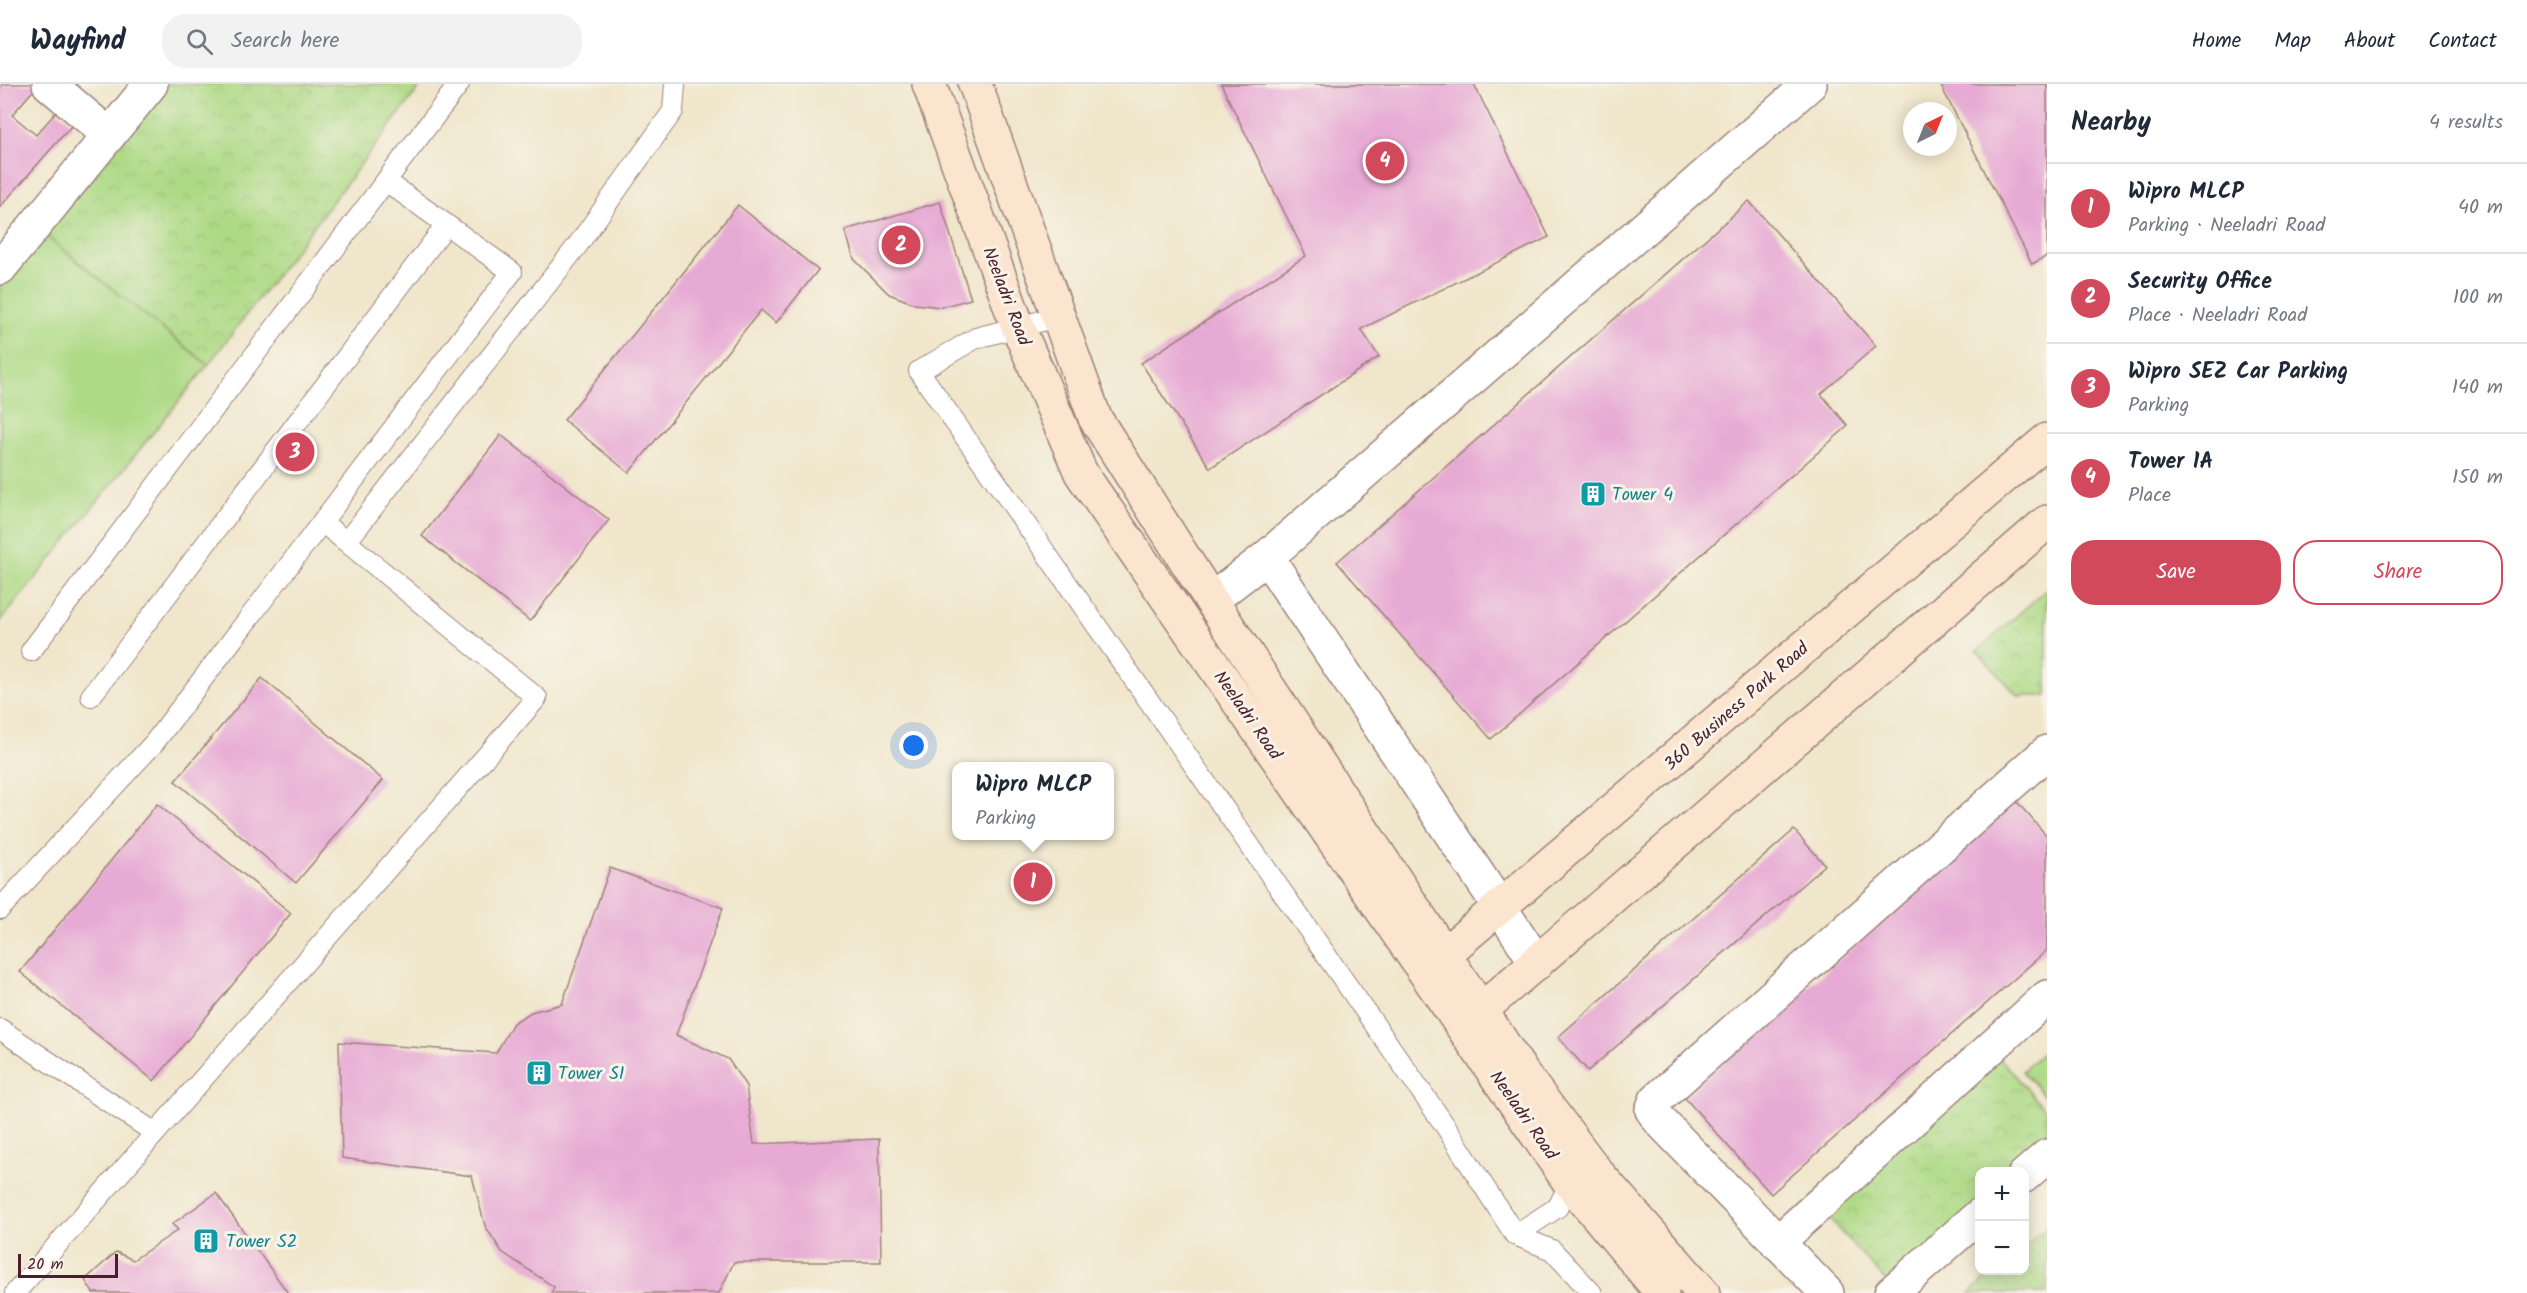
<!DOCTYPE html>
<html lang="en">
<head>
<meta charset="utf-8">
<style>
	body { margin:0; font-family:Kalam,sans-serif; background:#f2f2f3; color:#1f2937 }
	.controls { position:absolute; right:18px; bottom:18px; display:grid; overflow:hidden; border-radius:12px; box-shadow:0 3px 15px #0003 }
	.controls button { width:54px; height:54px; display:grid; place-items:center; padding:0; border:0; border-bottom:2px solid #e0e1e3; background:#fff; color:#1f2937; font:30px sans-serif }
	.compass { position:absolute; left:1903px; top:18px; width:54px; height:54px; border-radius:50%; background:#fff; box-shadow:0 3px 15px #0003; rotate:43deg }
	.scale { position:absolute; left:18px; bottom:15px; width:100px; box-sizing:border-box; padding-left:6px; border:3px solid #4a1f2b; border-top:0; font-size:16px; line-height:21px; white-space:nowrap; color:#4a1f2b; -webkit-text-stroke:4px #f7f3e8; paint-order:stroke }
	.you { position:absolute; left:914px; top:662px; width:21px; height:21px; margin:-15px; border:4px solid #fff; border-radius:50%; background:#1a73e8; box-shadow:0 0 0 9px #1a73e833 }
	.badge { display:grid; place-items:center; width:39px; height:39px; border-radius:50%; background:#d1495b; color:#fff; font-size:20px; font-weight:700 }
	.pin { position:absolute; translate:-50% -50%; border:3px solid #fff; box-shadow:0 2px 6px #0006 }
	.popup { position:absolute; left:952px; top:678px; width:162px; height:78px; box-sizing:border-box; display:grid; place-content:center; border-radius:12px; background:#fff; filter:drop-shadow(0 2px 4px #0005); font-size:20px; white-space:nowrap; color:#747a83 }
	.popup b { font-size:22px; color:#1f2937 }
	.popup::after { content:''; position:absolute; left:50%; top:100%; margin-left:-12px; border:12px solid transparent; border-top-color:#fff }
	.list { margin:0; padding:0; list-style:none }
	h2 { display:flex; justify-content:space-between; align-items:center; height:78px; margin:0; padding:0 24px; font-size:26px }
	h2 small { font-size:20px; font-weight:400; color:#747a83 }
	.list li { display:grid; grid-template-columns:39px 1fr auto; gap:18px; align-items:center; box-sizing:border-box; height:90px; padding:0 24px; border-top:2px solid #e0e1e3 }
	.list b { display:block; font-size:22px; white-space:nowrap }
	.list p { margin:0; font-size:20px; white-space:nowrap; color:#747a83 }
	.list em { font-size:20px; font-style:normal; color:#747a83 }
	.actions { display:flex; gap:12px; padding:18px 24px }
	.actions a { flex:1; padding:14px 0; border:2px solid #d1495b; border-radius:24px; text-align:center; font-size:21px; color:#d1495b }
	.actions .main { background:#d1495b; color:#fff }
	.icon { flex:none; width:33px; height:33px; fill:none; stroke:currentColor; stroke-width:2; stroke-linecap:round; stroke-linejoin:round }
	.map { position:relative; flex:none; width:2047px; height:1209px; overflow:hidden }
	header { display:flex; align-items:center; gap:36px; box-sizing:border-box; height:84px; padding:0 30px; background:#fff; border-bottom:2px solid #e0e1e3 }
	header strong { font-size:28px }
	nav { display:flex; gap:33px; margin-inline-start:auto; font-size:21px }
	.search { width:420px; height:54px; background:#f2f2f3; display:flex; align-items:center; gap:15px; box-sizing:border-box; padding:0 21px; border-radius:24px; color:#747a83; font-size:22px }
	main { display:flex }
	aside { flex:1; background:#fff }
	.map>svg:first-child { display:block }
</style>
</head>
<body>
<header>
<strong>Wayfind</strong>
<div class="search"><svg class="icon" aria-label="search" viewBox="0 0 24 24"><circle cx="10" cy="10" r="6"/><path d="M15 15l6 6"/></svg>Search here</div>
<nav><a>Home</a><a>Map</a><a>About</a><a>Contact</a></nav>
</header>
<main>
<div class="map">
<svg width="2047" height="1209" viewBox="0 0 2047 1209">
	<defs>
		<pattern id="grass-dots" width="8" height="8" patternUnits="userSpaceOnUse" patternTransform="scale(1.5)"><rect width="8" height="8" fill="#aeda86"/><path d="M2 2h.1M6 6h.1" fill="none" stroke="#97bb74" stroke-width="1.8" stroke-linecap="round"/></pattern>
		<pattern id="park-crowns" width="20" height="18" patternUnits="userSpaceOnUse" patternTransform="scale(1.5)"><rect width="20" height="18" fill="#aeda86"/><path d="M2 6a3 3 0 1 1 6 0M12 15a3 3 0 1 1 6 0" fill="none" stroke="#97bb74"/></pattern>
	</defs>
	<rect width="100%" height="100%" fill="#f7f3e8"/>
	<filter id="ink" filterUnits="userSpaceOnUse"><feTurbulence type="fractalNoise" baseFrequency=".0167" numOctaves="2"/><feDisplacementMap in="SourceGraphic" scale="12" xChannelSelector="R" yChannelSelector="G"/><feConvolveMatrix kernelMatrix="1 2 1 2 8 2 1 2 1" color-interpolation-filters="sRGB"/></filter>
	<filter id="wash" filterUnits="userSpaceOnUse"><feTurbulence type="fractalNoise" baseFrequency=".008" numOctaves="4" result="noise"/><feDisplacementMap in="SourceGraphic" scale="24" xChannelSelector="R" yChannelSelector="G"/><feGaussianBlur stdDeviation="1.35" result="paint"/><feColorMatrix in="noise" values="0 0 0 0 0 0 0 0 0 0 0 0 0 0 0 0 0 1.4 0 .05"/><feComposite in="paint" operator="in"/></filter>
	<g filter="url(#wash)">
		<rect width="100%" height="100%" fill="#f0e6cb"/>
		<path fill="url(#grass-dots)" stroke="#7c7c58" stroke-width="1.5" d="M2047 1143V1209H1970L1996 1187 2024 1186 2025 1162Z"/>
		<g fill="url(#park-crowns)" stroke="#7c7c58" stroke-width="1.5">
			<path d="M151 0H422L208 281 34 143Z"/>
			<path d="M2047 505V612H2018L1977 567Z"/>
			<path d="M1996 970 2047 1027V1056L2012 1087 1980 1088 1979 1117 1888 1199 1822 1127Z"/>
		</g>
		<g fill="#aeda86" stroke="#7c7c58" stroke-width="1.5">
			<path d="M34 143 208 281 0 538V184Z"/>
			<path d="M2047 965V1015L2022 987Z"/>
		</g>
		<g id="blocks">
			<g fill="#e7aad4">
				<path d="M3 0H32L36 3 12 31 36 51 57 27 73 40 0 123V3Z"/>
				<path d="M1221 0H1474L1549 153 1361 245 1379 273 1210 384 1141 279 1306 172Z"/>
				<path d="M1940 0H2047V172L2032 180Z"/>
				<path d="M1749 117 1876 262 1821 310 1848 342 1491 655 1337 478Z"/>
				<path d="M940 118 971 215 941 223 915 220 889 210 854 175 845 146Z"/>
				<path d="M738 121 818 186 776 239 761 226 629 389 564 336Z"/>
				<path d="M501 351 609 436 530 537 422 452Z"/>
				<path d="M262 594 383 696 296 799 175 697Z"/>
				<path d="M2017 718 2047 752V866L1771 1110 1684 1013Z"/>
				<path d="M157 720 291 829 154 997 20 888Z"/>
				<path d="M1794 746 1825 781 1588 987 1558 953Z"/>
				<path d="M610 784 723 824 676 951 728 975 746 1002 754 1060 879 1055 881 1178H734L719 1209H551L554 1203 502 1168 485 1142 472 1092 342 1074 339 958 496 969 513 939 531 928 562 920Z"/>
				<path d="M216 1109 288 1209H93L85 1196 116 1168 133 1176 178 1146 172 1140Z"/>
			</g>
		</g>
	</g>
	<g filter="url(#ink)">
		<use href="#blocks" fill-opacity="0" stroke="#9d827b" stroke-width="1.5"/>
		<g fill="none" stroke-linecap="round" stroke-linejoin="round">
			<g stroke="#9d827b" stroke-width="22">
				<g id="lane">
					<path d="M1057 233 976 254 919 287 1446 1043 1515 1151 1552 1166 1592 1209"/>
					<path d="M347 457 577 162 673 27 675 0"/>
					<path d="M31 567 459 0"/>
					<path d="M91 612 446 141"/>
					<path d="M0 825 154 659 512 188 386 97"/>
					<path d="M0 945 155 1049"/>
					<path d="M1515 1151 1558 1123 1570 1099 1579 1096"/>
					<path d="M15 1209 537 614 322 438"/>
				</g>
			</g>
			<g stroke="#9d827b" stroke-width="36">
				<g id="street">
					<path d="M49 0 109 51"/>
					<path d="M0 184 151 0"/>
					<path d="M1267 473 1537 879"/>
					<path d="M1211 516 1267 473 1810 0"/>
					<path d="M2024 1092 2047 1072"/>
					<path d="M1777 1159 2047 913"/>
					<path d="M1827 1209 1660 1037 1652 1026 1656 1016 2047 668"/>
					<path d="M1891 1209 1980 1131"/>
				</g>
			</g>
			<g stroke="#9d827b" stroke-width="36">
				<g id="secondary">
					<path d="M929 0 1018 243 1081 389 1570 1099 1662 1209"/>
					<path d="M975 0 1095 334 1211 516 1523 990 1598 1090 1703 1209"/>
					<path d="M1428 884 2047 356"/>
					<path d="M1465 940 2047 438"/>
				</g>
			</g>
			<use href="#lane" stroke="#fff" stroke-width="20"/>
			<use href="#street" stroke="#fff" stroke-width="33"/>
			<use href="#secondary" stroke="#fbe5cf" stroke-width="33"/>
		</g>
	</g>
	<defs>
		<g id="building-square" transform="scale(1.35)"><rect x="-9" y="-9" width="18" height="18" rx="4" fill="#0f9aa8" stroke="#f7f3e8"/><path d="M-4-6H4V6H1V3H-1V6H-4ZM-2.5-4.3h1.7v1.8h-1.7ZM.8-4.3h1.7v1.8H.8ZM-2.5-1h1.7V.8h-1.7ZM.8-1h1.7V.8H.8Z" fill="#fff"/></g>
	</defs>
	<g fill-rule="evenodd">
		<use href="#building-square" x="1593" y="410"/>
		<use href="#building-square" x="539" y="989"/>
		<use href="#building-square" x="206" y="1157"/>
	</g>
	<g text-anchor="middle" stroke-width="6" stroke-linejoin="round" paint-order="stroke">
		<g font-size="18" fill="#4a1f2b" stroke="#f7f3e8">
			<text transform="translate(1007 212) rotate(69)" y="6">Neeladri Road</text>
			<text transform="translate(1736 622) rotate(-41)" y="6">360 Business Park Road</text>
			<text transform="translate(1248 631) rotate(55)" y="6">Neeladri Road</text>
			<text transform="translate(1524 1031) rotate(55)" y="6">Neeladri Road</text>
		</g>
		<g font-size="18" fill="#0d838f" stroke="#f7f3e8" text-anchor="start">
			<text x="1612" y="416">Tower 4</text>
			<text x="558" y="995">Tower S1</text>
			<text x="226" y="1163">Tower S2</text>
		</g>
	</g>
</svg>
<div class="controls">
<button>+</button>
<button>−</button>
</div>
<svg class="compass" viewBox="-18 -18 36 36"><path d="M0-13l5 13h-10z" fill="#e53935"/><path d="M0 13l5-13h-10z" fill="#747a83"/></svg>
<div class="scale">20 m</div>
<div class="you"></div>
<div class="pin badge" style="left:1033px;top:798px">1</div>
<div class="popup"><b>Wipro MLCP</b>Parking</div>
<div class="pin badge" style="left:901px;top:161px">2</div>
<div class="pin badge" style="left:295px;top:368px">3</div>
<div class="pin badge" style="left:1385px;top:77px">4</div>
</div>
<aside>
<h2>Nearby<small>4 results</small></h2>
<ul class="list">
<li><span class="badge">1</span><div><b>Wipro MLCP</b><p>Parking · Neeladri Road</p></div><em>40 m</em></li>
<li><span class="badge">2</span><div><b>Security Office</b><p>Place · Neeladri Road</p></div><em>100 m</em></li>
<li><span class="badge">3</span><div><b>Wipro SEZ Car Parking</b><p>Parking</p></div><em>140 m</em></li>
<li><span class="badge">4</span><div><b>Tower 1A</b><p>Place</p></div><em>150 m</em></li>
</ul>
<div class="actions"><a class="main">Save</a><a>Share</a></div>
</aside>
</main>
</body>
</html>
